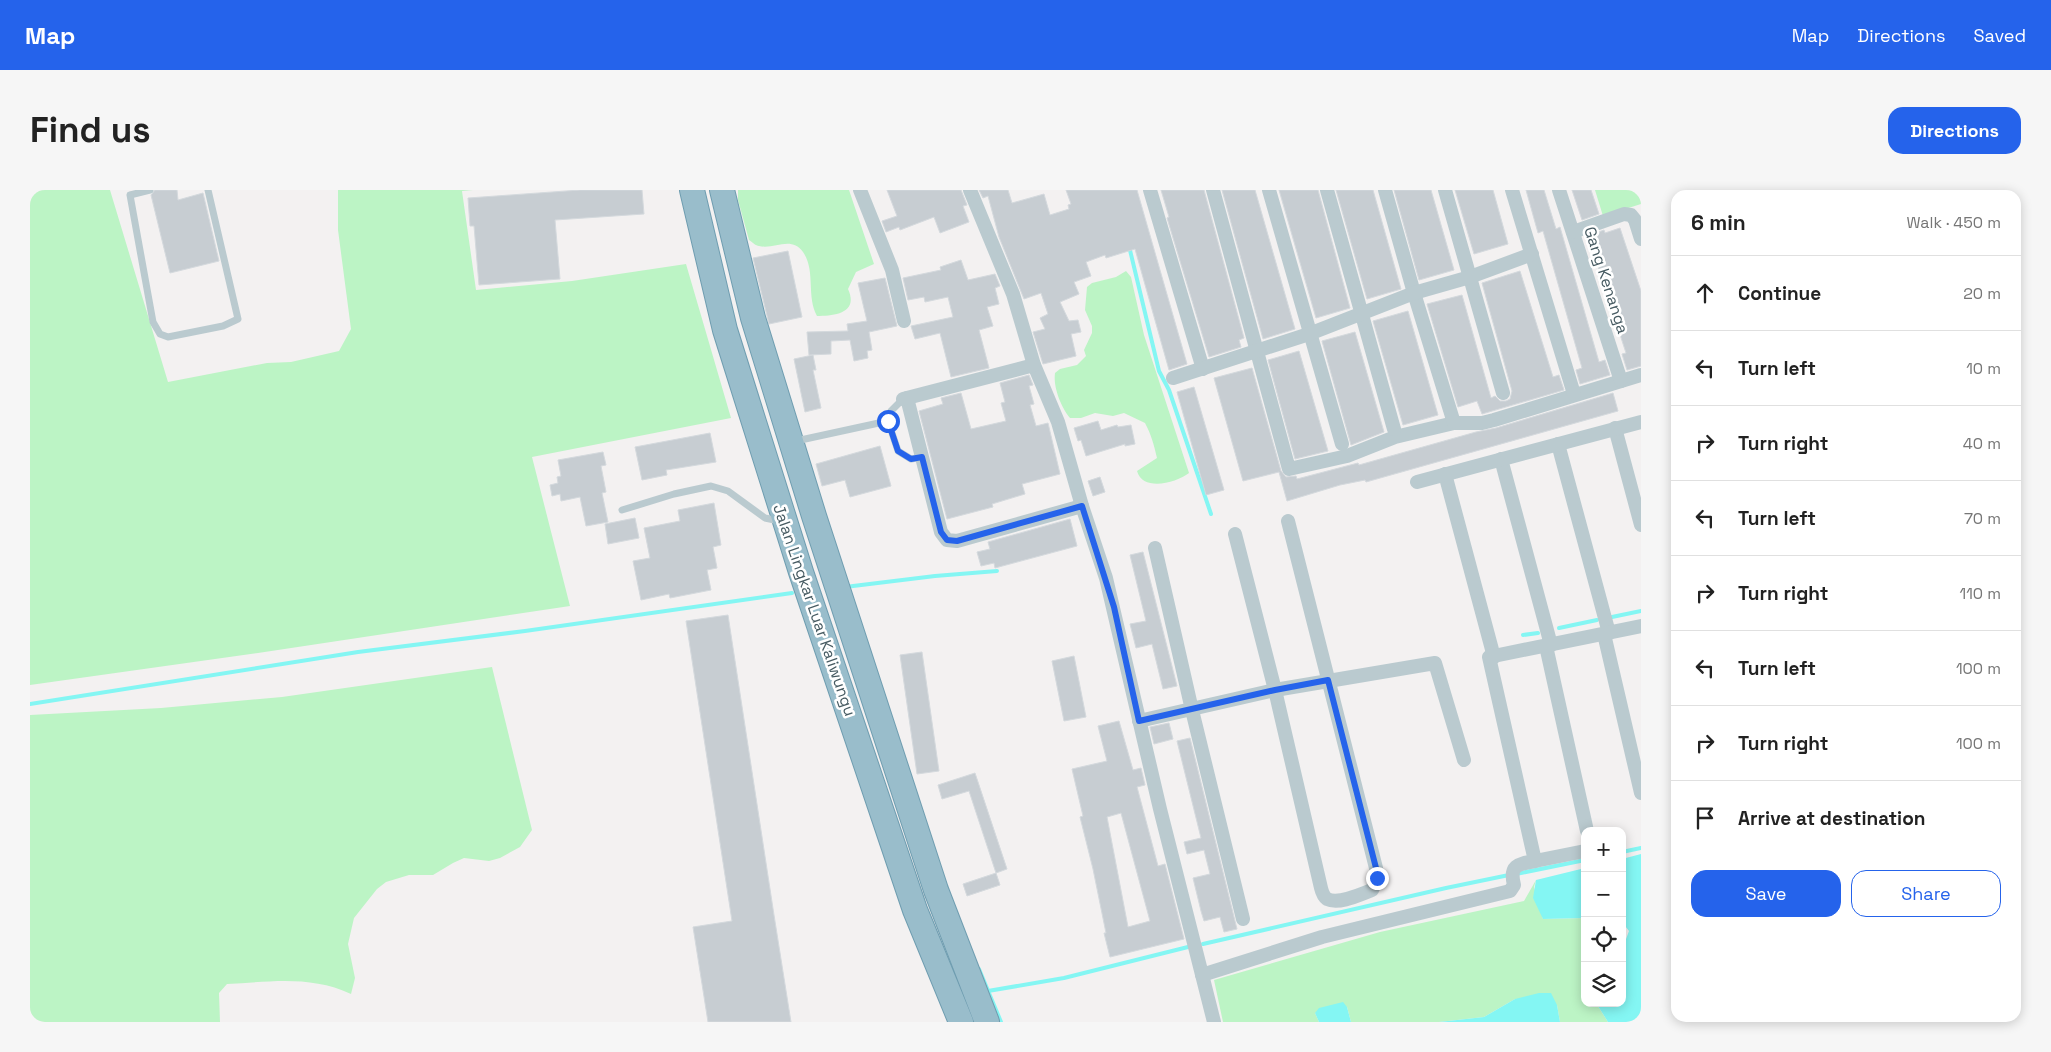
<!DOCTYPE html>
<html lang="en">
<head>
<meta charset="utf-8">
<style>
	body { margin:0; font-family:"Space Grotesk",sans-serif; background:#f6f6f6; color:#222 }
	.controls { position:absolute; right:15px; bottom:15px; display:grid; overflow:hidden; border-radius:10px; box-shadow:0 2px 12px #0003 }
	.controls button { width:45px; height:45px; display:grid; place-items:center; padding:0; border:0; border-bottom:1px solid #e0e0e0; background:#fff; color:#222; font:25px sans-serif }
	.stop { position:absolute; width:15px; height:15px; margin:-11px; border:4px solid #2563eb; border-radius:50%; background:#fff }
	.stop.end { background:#2563eb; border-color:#fff; box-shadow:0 1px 5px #0008 }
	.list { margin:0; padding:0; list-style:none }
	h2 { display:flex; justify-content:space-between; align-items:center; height:65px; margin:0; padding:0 20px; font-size:21px }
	h2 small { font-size:16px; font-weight:400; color:#767676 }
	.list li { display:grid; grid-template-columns:32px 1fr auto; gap:15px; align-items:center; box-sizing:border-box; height:75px; padding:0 20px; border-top:1px solid #e0e0e0 }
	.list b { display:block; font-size:19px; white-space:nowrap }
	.list em { font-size:16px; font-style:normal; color:#767676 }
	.actions { display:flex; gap:10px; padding:15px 20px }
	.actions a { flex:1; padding:11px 0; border:1px solid #2563eb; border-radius:15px; text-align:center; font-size:18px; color:#2563eb }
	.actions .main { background:#2563eb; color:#fff }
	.icon { flex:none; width:28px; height:28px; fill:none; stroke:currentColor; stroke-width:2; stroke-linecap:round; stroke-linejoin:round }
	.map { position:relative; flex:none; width:1611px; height:832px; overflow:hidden; border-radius:15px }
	header { display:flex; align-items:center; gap:30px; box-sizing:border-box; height:70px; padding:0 25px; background:#2563eb; color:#fff }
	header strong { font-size:24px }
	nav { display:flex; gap:28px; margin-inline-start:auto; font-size:18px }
	.intro { display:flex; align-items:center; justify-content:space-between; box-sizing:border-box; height:120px; padding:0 30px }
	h1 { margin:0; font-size:35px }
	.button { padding:12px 22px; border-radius:15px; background:#2563eb; color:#fff; font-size:18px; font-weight:700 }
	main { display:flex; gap:30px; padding:0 30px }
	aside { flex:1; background:#fff; border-radius:15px; box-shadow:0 2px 12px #0003 }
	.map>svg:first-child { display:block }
</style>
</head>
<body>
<header>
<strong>Map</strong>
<nav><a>Map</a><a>Directions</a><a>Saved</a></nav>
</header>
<div class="intro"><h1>Find us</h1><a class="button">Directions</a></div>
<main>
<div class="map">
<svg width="1611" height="832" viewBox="0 0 1611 832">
	<rect width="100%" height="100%" fill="#f3f1f1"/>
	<g fill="#bcf4c5">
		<path d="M0 0H80L138 192 237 173 261 172 309 161 321 139 308 40V0H443L432 1 446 100 542 91 656 74 701 228 502 267 540 416 228 463 0 495Z"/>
		<path d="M708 0H819L844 74 826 82 818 99C829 123 805 126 787 126 776 106 786 81 773 62 761 45 744 60 729 56 726 56 722 52 719 50L708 10Z"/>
		<path d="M1565 0H1611V14L1573 26Z"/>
		<path d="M1096 81 1101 87 1114 145 1159 283C1146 293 1113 302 1107 281L1127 268C1124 255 1121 244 1115 233L1094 223 1083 226 1065 223 1051 228H1040C1031 217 1023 197 1025 183L1030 179 1047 175 1056 166 1054 160 1062 143V136L1055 120 1057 97 1062 93 1086 87Z"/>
		<path d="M462 477 502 640 490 657 470 668 459 671 434 668 423 673 403 685H379L356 692 347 699 324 728 318 754 325 788 321 804C280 785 240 792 197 794L189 803 190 832H0V525L131 518 252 507Z"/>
		<path d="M1506 690 1504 697 1513 729 1555 728V813H1566L1578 832H1530L1527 815 1485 809 1454 827 1409 832H1321L1317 817 1285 823 1289 832H1193L1184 790 1350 742 1494 711Z"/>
	</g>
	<g fill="#84f6f3">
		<path d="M1611 664V832H1578L1566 813H1592V760L1599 741 1592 732V669Z"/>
		<path d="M1555 678V728L1513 729 1503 708 1506 690Z"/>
		<path d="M1509 803H1521L1527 815 1530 832H1409L1454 827 1485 809Z"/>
		<path d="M1313 812 1317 817 1321 832H1289L1285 823 1289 818Z"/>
	</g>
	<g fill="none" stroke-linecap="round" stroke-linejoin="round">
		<g stroke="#84f6f3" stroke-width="4">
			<path d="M1099 56 1129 181 1139 200 1181 324"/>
			<path d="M815 397 905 386 967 381"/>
			<path d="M1582 427 1611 421"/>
			<path d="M1529 438 1567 430"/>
			<path d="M1493 445 1508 443"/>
			<path d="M0 514 328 462 495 441 762 403"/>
			<path d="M1592 662 1611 658"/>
			<path d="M1486 684 1555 670"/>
			<path d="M1173 754 1416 698 1479 685"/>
			<path d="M949 779 971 832"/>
			<path d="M958 801 1034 788 1158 757"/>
		</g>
	</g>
	<g fill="#c7cdd2" stroke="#d4d9dd" fill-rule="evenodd">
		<path d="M125 0H147L148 10 173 3 189 71 140 83 121 5Z"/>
		<path d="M550 0H612L614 24 525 30 530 89 449 95 444 36H440L438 8Z"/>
		<path d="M857 0H931L937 15 933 16 939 32 910 43 904 27 870 40 869 37 856 42 852 31 867 26Z"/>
		<path d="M949 0H978L982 13 1014 4 1020 25 1039 19 1038 15 1041 14 1036 0H1107L1157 174 1139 180 1105 59 1076 68 1075 65 1056 72 1061 86 1044 92 1049 104 1030 112 1039 131 1048 130 1051 142 1041 144 1046 166 1013 174 1003 142 1015 139 1010 128 1018 124 1011 103 994 109 969 47 958 6 953 8Z"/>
		<path d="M1131 0H1174L1214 148 1209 150 1211 157 1179 167 1137 28 1139 27Z"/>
		<path d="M1192 0H1225L1265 139 1233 149Z"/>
		<path d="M1249 0H1288L1320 118 1286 128Z"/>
		<path d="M1306 0H1343L1371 99 1337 109Z"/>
		<path d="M1364 0H1401L1424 80 1389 90Z"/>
		<path d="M1425 0H1463L1478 54 1444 64Z"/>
		<path d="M1496 0H1514L1526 39 1530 37 1569 172 1575 170 1580 185 1550 194 1546 180 1552 178 1513 41 1508 43Z"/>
		<path d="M1542 0H1561L1569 24 1552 30Z"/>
		<path d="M1590 38 1611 101V176L1597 180 1592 164 1596 163 1558 46 1574 40 1575 43Z"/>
		<path d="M758 61 772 127 739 134 723 68Z"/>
		<path d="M931 70 938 90 965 84 970 96 965 98 969 114 957 117 963 136 949 140 959 178 921 187 910 143 885 149 881 136 923 127 918 107 895 112 894 107 878 110 873 88 911 80 910 77Z"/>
		<path d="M1490 81 1523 187 1529 185 1534 200 1452 224 1447 211 1428 217 1397 114 1432 105 1461 208 1465 206 1470 211H1476L1480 209 1482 201 1452 93Z"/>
		<path d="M855 88 867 136 839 142 842 160 837 161 838 168 824 171 820 150 801 151V164L779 165 777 142 818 141 817 134 837 131 828 93Z"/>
		<path d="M1378 121 1408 225 1373 235 1343 131Z"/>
		<path d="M1325 142 1354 242 1321 255 1292 151Z"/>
		<path d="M1269 161 1298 261 1265 269 1238 170Z"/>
		<path d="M783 165 786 180H783L791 218 775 222 764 169Z"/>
		<path d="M1222 178 1251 281 1256 287 1266 286 1267 289 1328 273 1329 275 1446 242 1466 238 1583 203 1588 221 1336 292 1335 290 1310 295 1257 311 1249 282 1213 291 1184 188Z"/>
		<path d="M999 185 1003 195 999 196 1004 214 1000 215 1006 236 1018 233 1030 284 992 294 995 304 962 314 963 317 917 329 889 221 913 214 911 208 931 203 941 239 976 231 971 213 975 212 970 193Z"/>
		<path d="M1164 197 1194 300 1176 305 1147 202Z"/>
		<path d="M1068 231 1071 240 1087 235 1088 237 1101 235 1105 254 1095 256V254L1056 266 1051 250 1048 251 1044 238Z"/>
		<path d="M680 243 686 272 636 280 637 285 612 290 605 257Z"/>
		<path d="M850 256 861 296 820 307 815 290 792 296 786 274Z"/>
		<path d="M573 262 576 275 571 276 576 302 572 303 578 332 556 336 550 307 531 311 530 304 522 306 520 295 528 293 527 287 531 286 528 270Z"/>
		<path d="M1070 287 1075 302 1063 306 1058 291Z"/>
		<path d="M684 313 691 355 683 357 687 378 677 380 681 400 640 408 639 404 611 410 603 371 620 368 614 338 650 331 648 320Z"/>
		<path d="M605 328 609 348 578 354 575 334Z"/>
		<path d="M1040 329 1047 356 965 378 964 373 951 376 947 362 960 359 958 352Z"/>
		<path d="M1113 362 1147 496 1133 499 1122 454 1106 458 1100 434 1116 431 1100 365Z"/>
		<path d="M698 425 744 725 761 832H678L663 737 702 731 656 431Z"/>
		<path d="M892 462 909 581 887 584 870 465Z"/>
		<path d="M1044 466 1056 527 1034 531 1022 471Z"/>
		<path d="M1089 531 1103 580 1111 578 1115 595 1107 597 1128 676 1135 674 1154 749 1080 767 1074 743H1076L1063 679 1050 627 1053 626 1042 579 1077 571 1068 536ZM1091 623 1120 731 1098 737 1077 627Z"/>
		<path d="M1139 533 1143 549 1124 554 1120 537Z"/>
		<path d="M1160 548 1207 739 1194 742 1190 727 1174 731 1171 721 1163 688 1180 684 1174 660 1157 664 1154 652 1171 648 1147 551Z"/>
		<path d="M945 583 977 679 966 683 970 695 937 706 933 694 966 683 939 601 912 609 908 595Z"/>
	</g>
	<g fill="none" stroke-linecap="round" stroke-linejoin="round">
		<g stroke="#6f9db0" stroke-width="26">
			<g id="trunk">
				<path d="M662 0 695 140 771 382 885 720 931 832"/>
				<path d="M692 0 723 128 784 326 906 700 957 832"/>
			</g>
		</g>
		<g stroke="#bacacf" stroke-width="7">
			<path d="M120 0 100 5 123 132 130 144 138 147 193 136 208 129 178 0"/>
			<path d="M858 231 868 261 881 269 892 267"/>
			<path d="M766 251 858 231 861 221 873 209"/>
			<path d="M592 320 644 304 681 296 698 301 735 328 749 331"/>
		</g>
		<g stroke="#bacacf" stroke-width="14">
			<path d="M830 0 862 80 874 131"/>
			<path d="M940 0 983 104 1004 175 1028 232 1052 316 1076 388 1130 619 1184 832"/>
			<path d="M1120 0 1173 179"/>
			<path d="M1183 0 1259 279 1317 266 1365 247 1424 233H1452L1464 230 1611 185"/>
			<path d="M1239 0 1312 254"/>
			<path d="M1297 0 1364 239"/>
			<path d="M1355 0 1384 103 1424 233"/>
			<path d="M1415 0 1473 203"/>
			<path d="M1482 0 1544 204"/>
			<path d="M1529 0 1591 191"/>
			<path d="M1543 42 1594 24 1601 25 1605 30 1611 49"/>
			<path d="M1143 188 1279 144 1384 103 1440 87 1502 64"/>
			<path d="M877 208 911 342 917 350 927 351 1052 316"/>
			<path d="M873 209 1004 175"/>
			<path d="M1585 238 1611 335"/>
			<path d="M1528 254 1579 443"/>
			<path d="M1471 269 1521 455"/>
			<path d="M1415 284 1464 467"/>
			<path d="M1387 292 1611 232"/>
			<path d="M1205 344 1245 500 1291 698C1292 702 1293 706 1297 709 1309 715 1331 704 1342 700L1347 688 1346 678 1258 331"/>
			<path d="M1125 358 1162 520 1213 729"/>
			<path d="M1574 444 1611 603"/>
			<path d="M1516 456 1557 641"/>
			<path d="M1109 531 1245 500 1405 473 1434 570"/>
			<path d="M1505 671 1555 661"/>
			<path d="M1172 785 1292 747 1480 701 1484 695C1479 675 1488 674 1505 671L1459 467 1611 436"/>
		</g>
		<use href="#trunk" stroke="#99bdcb" stroke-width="24"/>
	</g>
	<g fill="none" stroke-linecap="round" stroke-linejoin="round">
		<path stroke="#2563eb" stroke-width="6" d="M858 231 868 261 881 269 892 267 911 342 917 350 927 351 1052 316 1084 417 1109 531 1245 500 1298 490 1346 678 1347 688"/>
	</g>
	<g text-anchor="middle" stroke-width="5" stroke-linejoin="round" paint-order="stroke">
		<g font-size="16" fill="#465a61" stroke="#fff">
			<text transform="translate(1577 90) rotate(72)" y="6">Gang Kenanga</text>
			<text transform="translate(785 420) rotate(71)" y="6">Jalan Lingkar Luar Kaliwungu</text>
		</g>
	</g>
</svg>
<div class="controls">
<button>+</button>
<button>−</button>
<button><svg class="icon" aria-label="locate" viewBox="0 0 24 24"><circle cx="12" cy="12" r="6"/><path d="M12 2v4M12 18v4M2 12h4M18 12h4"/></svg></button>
<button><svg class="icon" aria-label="layers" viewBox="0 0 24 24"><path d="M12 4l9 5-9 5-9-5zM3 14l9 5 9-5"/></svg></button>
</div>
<div class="stop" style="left:858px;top:231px"></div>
<div class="stop end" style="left:1347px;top:688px"></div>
</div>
<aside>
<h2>6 min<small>Walk · 450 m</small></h2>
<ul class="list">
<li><svg class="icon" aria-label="ahead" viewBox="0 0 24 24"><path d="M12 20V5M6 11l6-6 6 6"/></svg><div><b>Continue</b></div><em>20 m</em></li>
<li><svg class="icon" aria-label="left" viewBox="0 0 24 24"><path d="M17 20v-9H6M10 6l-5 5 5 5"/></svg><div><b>Turn left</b></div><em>10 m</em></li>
<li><svg class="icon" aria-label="right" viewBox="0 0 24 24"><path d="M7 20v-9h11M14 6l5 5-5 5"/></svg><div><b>Turn right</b></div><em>40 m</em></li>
<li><svg class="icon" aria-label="left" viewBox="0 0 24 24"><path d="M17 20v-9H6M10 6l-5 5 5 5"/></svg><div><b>Turn left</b></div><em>70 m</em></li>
<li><svg class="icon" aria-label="right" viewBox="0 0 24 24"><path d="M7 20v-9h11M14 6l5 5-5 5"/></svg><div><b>Turn right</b></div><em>110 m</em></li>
<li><svg class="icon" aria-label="left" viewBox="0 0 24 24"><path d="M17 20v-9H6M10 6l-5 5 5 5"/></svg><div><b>Turn left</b></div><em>100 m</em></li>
<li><svg class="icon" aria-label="right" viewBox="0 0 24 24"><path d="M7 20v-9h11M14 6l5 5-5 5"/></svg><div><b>Turn right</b></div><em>100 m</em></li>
<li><svg class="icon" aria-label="arrive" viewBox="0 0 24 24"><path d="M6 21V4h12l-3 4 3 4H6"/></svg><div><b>Arrive at destination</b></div></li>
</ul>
<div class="actions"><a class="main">Save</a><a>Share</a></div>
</aside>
</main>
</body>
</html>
